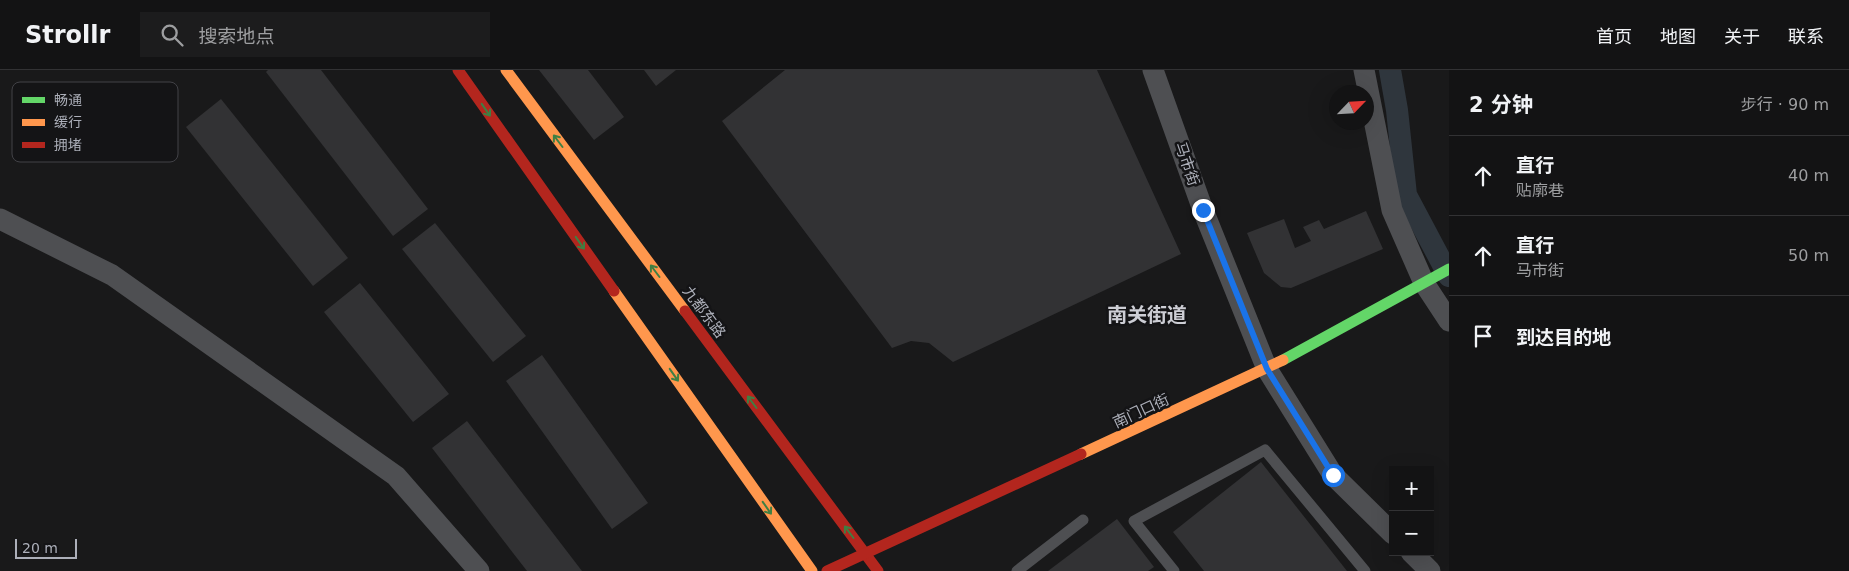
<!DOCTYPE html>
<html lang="zh">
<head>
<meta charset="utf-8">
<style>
	body { margin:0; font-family:"DejaVu Sans","Noto Sans SC",sans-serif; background:#1c1c1d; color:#f1f3f6 }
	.controls { position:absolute; right:15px; bottom:15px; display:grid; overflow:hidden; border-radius:0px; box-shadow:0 5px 20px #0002 }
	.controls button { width:45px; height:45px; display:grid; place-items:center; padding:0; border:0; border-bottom:1px solid #323234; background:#131314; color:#f1f3f6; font:25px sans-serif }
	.compass { position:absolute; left:1329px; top:15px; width:45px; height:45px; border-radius:50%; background:#131314; box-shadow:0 5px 20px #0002; rotate:65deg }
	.scale { position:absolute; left:15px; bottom:12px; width:62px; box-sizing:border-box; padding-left:5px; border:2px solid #acafb9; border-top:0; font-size:14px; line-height:18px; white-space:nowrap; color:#acafb9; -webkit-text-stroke:4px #141416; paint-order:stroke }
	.stop { position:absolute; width:15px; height:15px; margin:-11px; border:4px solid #1a73e8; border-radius:50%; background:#fff }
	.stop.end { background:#1a73e8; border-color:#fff; box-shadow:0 1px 5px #0008 }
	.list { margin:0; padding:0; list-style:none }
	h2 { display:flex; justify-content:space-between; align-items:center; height:65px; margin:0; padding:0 20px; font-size:21px }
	h2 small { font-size:16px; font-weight:400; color:#9d9ea0 }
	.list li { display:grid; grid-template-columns:32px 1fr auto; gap:15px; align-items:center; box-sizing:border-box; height:80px; padding:0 20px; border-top:1px solid #323234 }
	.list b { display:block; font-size:19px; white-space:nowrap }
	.list p { margin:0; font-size:16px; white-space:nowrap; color:#9d9ea0 }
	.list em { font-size:16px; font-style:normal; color:#9d9ea0 }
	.icon { flex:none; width:28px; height:28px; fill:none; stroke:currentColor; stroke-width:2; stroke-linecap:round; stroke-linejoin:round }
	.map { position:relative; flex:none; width:1449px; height:501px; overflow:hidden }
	header { display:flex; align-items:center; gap:30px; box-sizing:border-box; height:70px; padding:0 25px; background:#131314; border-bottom:1px solid #323234 }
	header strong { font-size:24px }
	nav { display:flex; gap:28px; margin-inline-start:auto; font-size:18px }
	.search { width:350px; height:45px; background:#1c1c1d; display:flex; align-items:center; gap:12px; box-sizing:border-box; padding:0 18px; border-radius:0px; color:#9d9ea0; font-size:19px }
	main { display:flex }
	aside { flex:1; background:#131314 }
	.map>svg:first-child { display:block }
</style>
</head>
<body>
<header>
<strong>Strollr</strong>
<div class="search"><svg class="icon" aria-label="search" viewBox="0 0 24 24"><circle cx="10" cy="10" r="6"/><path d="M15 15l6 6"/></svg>搜索地点</div>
<nav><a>首页</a><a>地图</a><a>关于</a><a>联系</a></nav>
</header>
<main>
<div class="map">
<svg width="1449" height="501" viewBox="0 0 1449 501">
	<rect width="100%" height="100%" fill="#19191a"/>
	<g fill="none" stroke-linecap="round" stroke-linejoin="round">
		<path stroke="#2f363d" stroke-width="22" d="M1390 0 1397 40 1406 125 1449 206"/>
	</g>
	<g fill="#323234">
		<path d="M268 0H321L428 139 393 166 266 2Z"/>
		<path d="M539 0H588L624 47 594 70Z"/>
		<path d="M644 0H676L656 16Z"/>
		<path d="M785 0H1097L1181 184 953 292 929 273 911 271 892 278 722 51Z"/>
		<path d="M221 29 348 188 313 216 186 57Z"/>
		<path d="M1366 141 1383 179 1291 218 1281 217 1264 203 1247 163 1284 149 1295 178 1311 171 1303 157 1319 150 1324 159Z"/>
		<path d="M435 153 526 266 493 292 402 179Z"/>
		<path d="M360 213 449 324 413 352 324 242Z"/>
		<path d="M542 285 648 433 612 459 506 311Z"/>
		<path d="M467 351 582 501H527L432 378Z"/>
		<path d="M1261 392 1347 501H1204L1173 462Z"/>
		<path d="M1117 449 1154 497 1148 501H1048Z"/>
	</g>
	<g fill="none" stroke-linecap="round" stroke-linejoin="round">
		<g stroke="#4e4f52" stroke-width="11">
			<path d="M1017 501 1083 450"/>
			<path d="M1174 501 1134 451 1265 380 1365 501"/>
		</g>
		<g stroke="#4e4f52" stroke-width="21">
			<path d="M1153 0 1203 140 1267 299 1333 405 1393 464"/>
			<path d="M1364 0 1392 140 1424 213 1449 251"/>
			<path d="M0 149 112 205 396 406 479 501"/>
			<path d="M1411 482 1430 501"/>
		</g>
		<path stroke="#63d668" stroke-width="11" d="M1283 290 1449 199"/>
		<g stroke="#ff974d" stroke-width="11">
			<path d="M506 0 685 241"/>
			<path d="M614 221 812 501"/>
			<path d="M1081 384 1283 290"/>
		</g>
		<g stroke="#b3261e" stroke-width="11">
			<path d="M458 0 614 221"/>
			<path d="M685 241 878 501"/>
			<path d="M827 501 1081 384"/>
		</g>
	</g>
	<defs><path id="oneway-shaft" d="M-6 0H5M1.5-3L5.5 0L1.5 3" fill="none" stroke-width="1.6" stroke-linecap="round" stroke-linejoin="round" transform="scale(1.25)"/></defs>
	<g stroke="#3f7f43">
		<use href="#oneway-shaft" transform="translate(486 40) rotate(55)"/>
		<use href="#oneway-shaft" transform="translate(558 71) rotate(-127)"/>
		<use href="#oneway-shaft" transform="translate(580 173) rotate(55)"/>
		<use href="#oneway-shaft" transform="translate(655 201) rotate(-127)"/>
		<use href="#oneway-shaft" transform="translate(674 305) rotate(55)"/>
		<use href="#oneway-shaft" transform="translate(752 332) rotate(-127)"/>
		<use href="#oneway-shaft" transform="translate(767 438) rotate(55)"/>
		<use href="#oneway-shaft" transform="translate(849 462) rotate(-127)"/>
	</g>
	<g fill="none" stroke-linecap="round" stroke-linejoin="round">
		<path stroke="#1a73e8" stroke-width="6" d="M1203 140 1267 299 1333 405"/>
	</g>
	<g text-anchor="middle" stroke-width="5" stroke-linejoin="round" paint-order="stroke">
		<g font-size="15" fill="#acafb9" stroke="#141416">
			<text transform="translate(1187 94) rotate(71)" y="5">马市街</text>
			<text transform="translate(704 242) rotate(53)" y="5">九都东路</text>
			<text transform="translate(1141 341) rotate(-25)" y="5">南门口街</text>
		</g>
		<g font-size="20" font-weight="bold" fill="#cdced5" stroke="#141416">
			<text x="1147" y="252">南关街道</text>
		</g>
	</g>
	<rect x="12" y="12" width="166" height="80" rx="8" fill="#141416" stroke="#424247" stroke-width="1"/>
	<rect x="22" y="27" width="23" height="6" fill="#63d668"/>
	<rect x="22" y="49" width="23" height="7" fill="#ff974d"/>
	<rect x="22" y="72" width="23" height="6" fill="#b3261e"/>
	<g font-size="14" fill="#acafb9">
		<text x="54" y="35">畅通</text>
		<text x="54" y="57">缓行</text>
		<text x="54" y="80">拥堵</text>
	</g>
</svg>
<div class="controls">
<button>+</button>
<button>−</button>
</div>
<svg class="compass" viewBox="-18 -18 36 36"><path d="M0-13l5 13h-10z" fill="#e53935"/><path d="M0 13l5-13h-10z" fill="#9d9ea0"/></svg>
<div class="scale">20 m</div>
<div class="stop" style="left:1333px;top:405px"></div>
<div class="stop end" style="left:1203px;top:140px"></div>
</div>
<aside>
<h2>2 分钟<small>步行 · 90 m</small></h2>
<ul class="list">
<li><svg class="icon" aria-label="ahead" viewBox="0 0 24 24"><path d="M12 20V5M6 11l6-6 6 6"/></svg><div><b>直行</b><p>贴廓巷</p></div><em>40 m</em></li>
<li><svg class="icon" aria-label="ahead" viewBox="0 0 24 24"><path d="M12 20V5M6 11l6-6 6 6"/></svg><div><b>直行</b><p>马市街</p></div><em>50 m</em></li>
<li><svg class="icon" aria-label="arrive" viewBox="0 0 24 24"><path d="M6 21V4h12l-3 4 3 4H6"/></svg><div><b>到达目的地</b></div></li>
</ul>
</aside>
</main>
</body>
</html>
